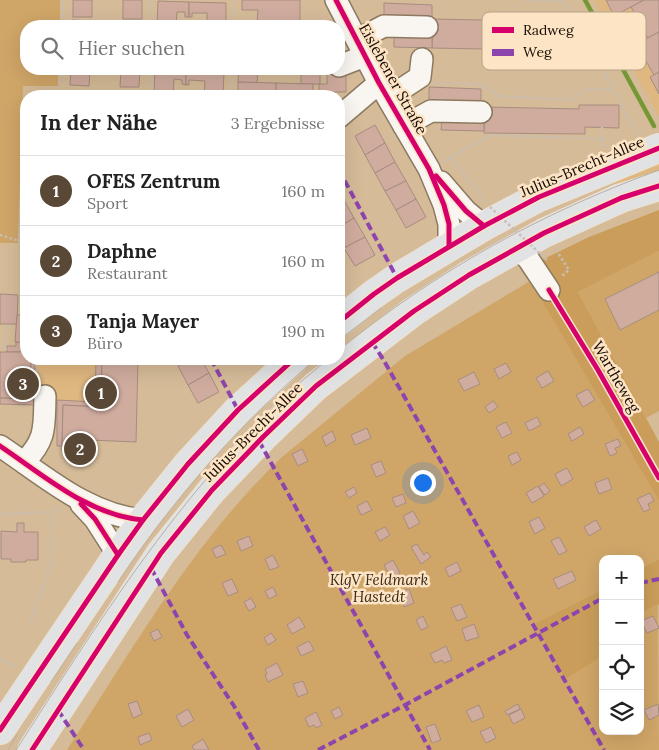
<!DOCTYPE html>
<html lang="de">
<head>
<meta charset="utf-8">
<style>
	body { margin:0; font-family:Lora,serif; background:#f2f2f2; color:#222 }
	.controls { position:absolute; right:15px; bottom:15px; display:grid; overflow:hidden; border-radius:10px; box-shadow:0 5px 20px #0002 }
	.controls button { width:45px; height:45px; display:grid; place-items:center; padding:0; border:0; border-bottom:1px solid #e0e0e0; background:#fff; color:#222; font:25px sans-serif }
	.you { position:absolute; left:422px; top:482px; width:18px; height:18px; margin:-12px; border:4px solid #fff; border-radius:50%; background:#1a73e8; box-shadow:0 0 0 8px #1a73e833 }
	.badge { display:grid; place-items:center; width:32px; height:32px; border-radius:50%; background:#594835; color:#fff; font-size:16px; font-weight:700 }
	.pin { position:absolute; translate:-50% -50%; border:2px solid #fff; box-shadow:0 1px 5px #0006 }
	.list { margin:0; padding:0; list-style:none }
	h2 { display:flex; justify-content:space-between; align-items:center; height:65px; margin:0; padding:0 20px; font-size:21px }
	h2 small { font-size:16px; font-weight:400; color:#767676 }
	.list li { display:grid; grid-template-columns:32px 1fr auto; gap:15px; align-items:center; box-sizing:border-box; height:70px; padding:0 20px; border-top:1px solid #e0e0e0 }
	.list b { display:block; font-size:19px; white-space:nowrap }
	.list p { margin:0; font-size:16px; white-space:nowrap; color:#767676 }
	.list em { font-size:16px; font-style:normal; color:#767676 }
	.icon { flex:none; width:28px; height:28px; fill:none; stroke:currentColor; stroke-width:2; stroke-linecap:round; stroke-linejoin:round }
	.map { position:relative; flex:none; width:659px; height:750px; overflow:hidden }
	.search { position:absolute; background:#fff; box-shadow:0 5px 20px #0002; left:20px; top:20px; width:325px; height:55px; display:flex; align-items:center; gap:12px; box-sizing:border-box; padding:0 18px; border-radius:20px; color:#767676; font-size:19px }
	.panel { position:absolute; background:#fff; box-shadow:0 5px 20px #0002; left:20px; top:90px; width:325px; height:275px; border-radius:20px }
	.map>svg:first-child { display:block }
</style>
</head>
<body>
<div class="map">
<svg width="659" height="750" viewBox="0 0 659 750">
	<rect width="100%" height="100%" fill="#d5bb98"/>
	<g fill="#dfb780">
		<path d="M594 0H659V116Z"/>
		<path d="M659 156V180L621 193 612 173Z"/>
		<path d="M35 359H96L95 402 35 399Z"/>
	</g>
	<g fill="#d0a668">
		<path d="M0 0H60V26H26V69H58V86H23L18 243H0Z"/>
		<path d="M659 251V411L646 418 578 292Z"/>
		<path d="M530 281 659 501V559L640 569V559H603V589L536 624 565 678 603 656V731H640V614L658 604 659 750H67C133 648 194 541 282 457L405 356Z"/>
	</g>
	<g fill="#ca9e5a">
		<path d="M659 210V251L578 292 659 442V501L530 281 521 270 589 237Z"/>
		<path d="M659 559V606L658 604 640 614V569Z"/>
		<path d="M603 589V656L565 679 535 624Z"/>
	</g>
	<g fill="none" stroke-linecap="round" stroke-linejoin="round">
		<path stroke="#759835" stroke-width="4.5" d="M585 0 654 126"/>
	</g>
	<g fill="#d0ac9f" stroke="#a68d7f">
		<rect x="73" y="0" width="19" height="17"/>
		<rect x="123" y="0" width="19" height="19"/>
		<path d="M242 0H300V23L257 22 258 10H242Z"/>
		<path d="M606 0H644L614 16Z"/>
		<path d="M644 0H659V32L648 38 631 7Z"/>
		<path d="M158 1 189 2V17H185V12H177L176 26H157Z"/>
		<path d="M189 2 226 3V26H207V13H192V17H189Z"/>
		<path d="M384 3 432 5V17L384 16Z"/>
		<path d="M528 16 571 17V44L534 43 533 50 432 48 433 19 527 21Z"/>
		<path d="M72 20 109 22V26H71Z"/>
		<path d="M240 21 277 22V26H240Z"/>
		<path d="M109 22 140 23V26H109Z"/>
		<path d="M277 22 315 23V26H277Z"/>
		<path d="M659 32V72L654 75 636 44Z"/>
		<path d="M394 34 432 35V48L394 47Z"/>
		<path d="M71 69H90L89 86 70 85Z"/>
		<path d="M121 69H140L139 87H120Z"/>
		<path d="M155 69 186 70V85L182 84V80L174 79 173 96H154Z"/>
		<path d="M239 69H258L257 83 238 82Z"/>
		<rect x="301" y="69" width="19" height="15"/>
		<path d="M186 70 224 71 223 96H204L205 81 189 80V85H186Z"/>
		<path d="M659 72V94L650 77Z"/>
		<path d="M327 73H346V92H319V84H327Z"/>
		<path d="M238 82 276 83V96H272V92H257V96H238Z"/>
		<path d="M276 83 313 84V96H294V93H276Z"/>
		<path d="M429 87 481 89V102L429 101Z"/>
		<path d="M579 105H619V128L585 127V134L484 133 485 107 579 109Z"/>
		<path d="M442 118 484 119V131L441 130Z"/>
		<path d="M375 125 385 143 365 155 355 136Z"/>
		<path d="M385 143 395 162 375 173 365 155Z"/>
		<path d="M395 162 406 181 385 191 375 173Z"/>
		<path d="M406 181 416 199 396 210 385 191Z"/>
		<path d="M416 199 426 217 406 228 396 210Z"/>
		<path d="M344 200 354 218 339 227V203Z"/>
		<path d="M354 218 365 237 344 248 339 237V227Z"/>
		<path d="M365 237 375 255 355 266 344 248Z"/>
		<path d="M659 272V310L620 330 605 299Z"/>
		<path d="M0 294 18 295 17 324H0Z"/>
		<path d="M17 315H26V343L15 342Z"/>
		<path d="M16 342 26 343V352H7V346H16Z"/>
		<path d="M0 352H26V359H31L30 399 0 398Z"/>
		<path d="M31 359H35V405L0 404V398L30 399Z"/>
		<path d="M96 359H102L101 407 63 405 62 446H57V400L95 402Z"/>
		<path d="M102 359H138L136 442 90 440V451H62L63 405 101 407Z"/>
		<path d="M191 359H201L209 373 188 385 178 366Z"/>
		<path d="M506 363 511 372 499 379 494 369Z"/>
		<path d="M548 371 554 381 542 388 536 378Z"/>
		<path d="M474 372 480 384 464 391 458 380Z"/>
		<path d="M209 373 219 392 198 403 188 385Z"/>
		<path d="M588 389 595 400 583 407 576 395Z"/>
		<path d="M493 401 498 407 489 413 485 407Z"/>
		<path d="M537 417 541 425 529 431 525 423Z"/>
		<path d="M506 422 512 433 502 438 496 427Z"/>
		<path d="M580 427 584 434 572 441 568 434Z"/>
		<path d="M367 428 371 438 355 445 351 435Z"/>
		<path d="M332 431 336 440 326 446 322 437Z"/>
		<path d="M618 439 621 446 615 448 617 453 610 456 605 444Z"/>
		<path d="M302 449 308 461 298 466 292 454Z"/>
		<path d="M517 452 521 460 512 465 508 456Z"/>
		<path d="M381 461 386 473 376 477 371 465Z"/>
		<path d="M567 468 573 479 561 486 555 474Z"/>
		<path d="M608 478 612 489 599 494 595 483Z"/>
		<path d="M544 483 550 491 545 495 539 487Z"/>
		<path d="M538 486 544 496 532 503 526 493Z"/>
		<path d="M354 487 357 493 349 498 345 492Z"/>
		<path d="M650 493 654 501 648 504 650 509 644 512 637 499Z"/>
		<path d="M403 494 406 503 396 507 392 498Z"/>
		<path d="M367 501 372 510 361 515 357 506Z"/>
		<path d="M413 511 420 523 409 529 403 516Z"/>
		<path d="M539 517 545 528 535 534 529 522Z"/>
		<path d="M596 520 601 529 589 536 584 527Z"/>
		<path d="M17 523H24V532H38V560H26V562H11V559H1V531L17 532Z"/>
		<path d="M385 527 390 535 380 541 375 532Z"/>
		<path d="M249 536 253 546 241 551 237 541Z"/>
		<path d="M559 537 567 551 559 555 551 541Z"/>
		<path d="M417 544 424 555 427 552 431 557 421 564 411 547Z"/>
		<path d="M221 545 226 554 216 558 212 549Z"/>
		<path d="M273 555 279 567 270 570 265 559Z"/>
		<path d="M393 560 400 573 391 579 384 565Z"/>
		<path d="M457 562 461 571 449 577 445 568Z"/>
		<path d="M572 571 576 580 558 589 553 579Z"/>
		<path d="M232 579 238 592 228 596 222 583Z"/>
		<path d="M273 587 277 595 269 599 265 591Z"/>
		<path d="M409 589 414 603 404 607 399 592Z"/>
		<path d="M251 598 256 607 249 611 244 602Z"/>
		<path d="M461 604 467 617 457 621 451 608Z"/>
		<path d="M423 616 428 627 421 630 416 620Z"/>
		<path d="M653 616 659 628 647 633 641 621Z"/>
		<path d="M299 617 305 627 292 634 287 625Z"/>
		<path d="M474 624 479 637 466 641 462 629Z"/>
		<path d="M158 629 162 637 154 641 150 633Z"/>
		<path d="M271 633 276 640 268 645 264 638Z"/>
		<path d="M309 641 314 650 301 656 297 647Z"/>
		<path d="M446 646 452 660 444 663 442 660 435 663 430 654Z"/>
		<path d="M277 663 283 675 268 682 265 675 267 674 265 669Z"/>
		<path d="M303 681 308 693 298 697 293 684Z"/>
		<path d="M137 701 142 714 133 718 128 704Z"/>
		<path d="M518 704 520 709 507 715 505 711Z"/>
		<path d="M658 704 659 715 649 720 644 710Z"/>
		<path d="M479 705 484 717 472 722 466 711Z"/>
		<path d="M339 707 343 715 335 719 331 711Z"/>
		<path d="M188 709 194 720 182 727 176 716Z"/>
		<path d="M521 709 525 718 513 724 509 715Z"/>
		<path d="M316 712 322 725 316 728 314 725 309 727 305 718Z"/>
		<path d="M435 724 441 740 432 743 426 727Z"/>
		<path d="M491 727 496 738 486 743 480 732Z"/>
		<path d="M149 733 152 740 140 745 138 737Z"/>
		<path d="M203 739 209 750H194L192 746Z"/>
	</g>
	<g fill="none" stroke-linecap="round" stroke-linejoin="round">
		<g stroke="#8c7a60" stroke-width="24">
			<g id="minor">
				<path d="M336 0 379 83 429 169 444 205 449 224V245"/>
				<path d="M357 40 384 26 427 27"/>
				<path d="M339 66 365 56"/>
				<path d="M388 98 420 77 422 59"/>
				<path d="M339 117 379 83"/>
				<path d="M404 126 431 111 481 112"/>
				<path d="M441 182 466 211 484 226"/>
				<path d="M518 248 529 260 549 290"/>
				<path d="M0 446C45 476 88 515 143 520"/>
				<path d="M24 462C47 439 44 426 45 396"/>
				<path d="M81 504 95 519 118 555"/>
			</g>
		</g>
		<g stroke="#ece0d1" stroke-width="30">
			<g id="major">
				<path d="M339 322 374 294 397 278 484 226 539 197 659 148"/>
				<path d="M0 730 118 555 143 520 188 464 238 410 294 359"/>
				<path d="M32 750 161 553 212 490 263 437 316 386 414 311 469 275 544 233 621 198 659 186"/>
			</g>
		</g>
		<g stroke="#c7beb5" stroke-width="2.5" stroke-dasharray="2.5 2.5" stroke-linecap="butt">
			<path d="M150 0V26"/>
			<path d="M525 0 560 1 569 8 614 90 637 136"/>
			<path d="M62 26 63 0"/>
			<path d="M233 26 234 0"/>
			<path d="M151 69V96"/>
			<path d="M435 83 480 84 499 96 571 100 587 89 613 90"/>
			<path d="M59 92 60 69"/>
			<path d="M28 96 30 93 121 91 132 96"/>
			<path d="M231 96 232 69"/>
			<path d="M602 139V127"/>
			<path d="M451 158 486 202"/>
			<path d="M444 161 492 135 602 139 604 149"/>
			<path d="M0 235 26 243"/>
			<path d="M19 241 24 146V103L26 99"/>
			<path d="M556 250 569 270 562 276 561 275"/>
			<path d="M7 349H4L6 333 9 324"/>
			<path d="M36 359 37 380"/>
			<path d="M89 365 90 359"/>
			<path d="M0 514 52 512 60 508"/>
			<path d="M30 624 52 561V512"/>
			<path d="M0 659 17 667"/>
		</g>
		<use href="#minor" stroke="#f9f5f0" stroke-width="21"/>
		<use href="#major" stroke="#e1e2e3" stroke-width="28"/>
		<g stroke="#b6b0a8" stroke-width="1">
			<path d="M339 340 381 308"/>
			<path d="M339 350C438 270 539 214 659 170"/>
			<path d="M118 582C173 499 240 423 316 359"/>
			<path d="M51 682 77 643"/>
			<path d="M8 750 17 735"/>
			<path d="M16 750C107 609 196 465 328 359"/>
		</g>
		<path stroke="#c7beb5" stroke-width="2.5" stroke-dasharray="2.5 2.5" stroke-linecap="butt" d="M490 207 548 261"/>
		<g stroke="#8e44ad" stroke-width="4" stroke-dasharray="8 4" stroke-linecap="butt">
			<path d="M339 170 397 278"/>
			<path d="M372 342 383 359 604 750"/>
			<path d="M211 359 238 410"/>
			<path d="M259 441 430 750"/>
			<path d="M151 568 187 635 234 706 259 750"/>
			<path d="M640 583 659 579"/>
			<path d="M58 710 84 750"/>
			<path d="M318 750 405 705 603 598"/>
		</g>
		<g stroke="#fce4c5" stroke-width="8">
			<g id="cycleway">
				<path d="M336 0 379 83 429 169 444 205 449 224V245"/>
				<path d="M436 176 466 211 484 226"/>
				<path d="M549 290 598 370 659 478"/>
				<path d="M339 322 374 294 397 278 484 226 539 197 659 148"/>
				<path d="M0 446C45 476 88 515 143 520"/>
				<path d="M81 504 95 519 118 555"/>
				<path d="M0 730 118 555 143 520 188 464 238 410 294 359"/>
				<path d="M32 750 161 553 212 490 263 437 316 386 414 311 469 275 544 233 621 198 659 186"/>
			</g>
		</g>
		<use href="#cycleway" stroke="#d6006c" stroke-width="5"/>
	</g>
	<g text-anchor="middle" stroke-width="5" stroke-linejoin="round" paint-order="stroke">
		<g font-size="15" fill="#160a00" stroke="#fce4c5">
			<text transform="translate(393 79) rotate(61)" y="5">Eislebener Straße</text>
			<text transform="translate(582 167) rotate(-23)" y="5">Julius-Brecht-Allee</text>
			<text transform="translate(616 377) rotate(60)" y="5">Wartheweg</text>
			<text transform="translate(253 432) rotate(-45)" y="5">Julius-Brecht-Allee</text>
		</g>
		<g font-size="15" font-style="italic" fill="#382916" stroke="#fce4c5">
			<text x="379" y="585">KlgV Feldmark<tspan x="379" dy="17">Hastedt</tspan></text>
		</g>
	</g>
	<rect x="482" y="12" width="164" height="58" rx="8" fill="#fce4c5" stroke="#b7a38a" stroke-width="1"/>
	<rect x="492" y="27" width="22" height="6" fill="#d6006c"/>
	<rect x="492" y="49" width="22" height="7" fill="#8e44ad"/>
	<g font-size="14" fill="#160a00">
		<text x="523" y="35">Radweg</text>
		<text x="523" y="57">Weg</text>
	</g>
</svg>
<div class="controls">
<button>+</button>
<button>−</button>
<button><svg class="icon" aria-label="locate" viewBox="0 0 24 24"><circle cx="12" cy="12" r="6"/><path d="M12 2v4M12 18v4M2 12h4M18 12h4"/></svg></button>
<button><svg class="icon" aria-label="layers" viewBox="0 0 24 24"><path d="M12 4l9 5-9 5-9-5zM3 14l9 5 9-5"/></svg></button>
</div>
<div class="you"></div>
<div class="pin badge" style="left:101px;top:393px">1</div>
<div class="pin badge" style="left:80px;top:449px">2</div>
<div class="pin badge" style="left:23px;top:384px">3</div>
<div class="search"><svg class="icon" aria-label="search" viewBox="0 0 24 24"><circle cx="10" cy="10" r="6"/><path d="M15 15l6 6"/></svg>Hier suchen</div>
<section class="panel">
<h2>In der Nähe<small>3 Ergebnisse</small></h2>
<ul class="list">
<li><span class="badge">1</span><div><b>OFES Zentrum</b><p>Sport</p></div><em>160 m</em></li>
<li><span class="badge">2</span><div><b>Daphne</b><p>Restaurant</p></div><em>160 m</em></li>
<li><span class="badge">3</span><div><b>Tanja Mayer</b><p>Büro</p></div><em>190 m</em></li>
</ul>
</section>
</div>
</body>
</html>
